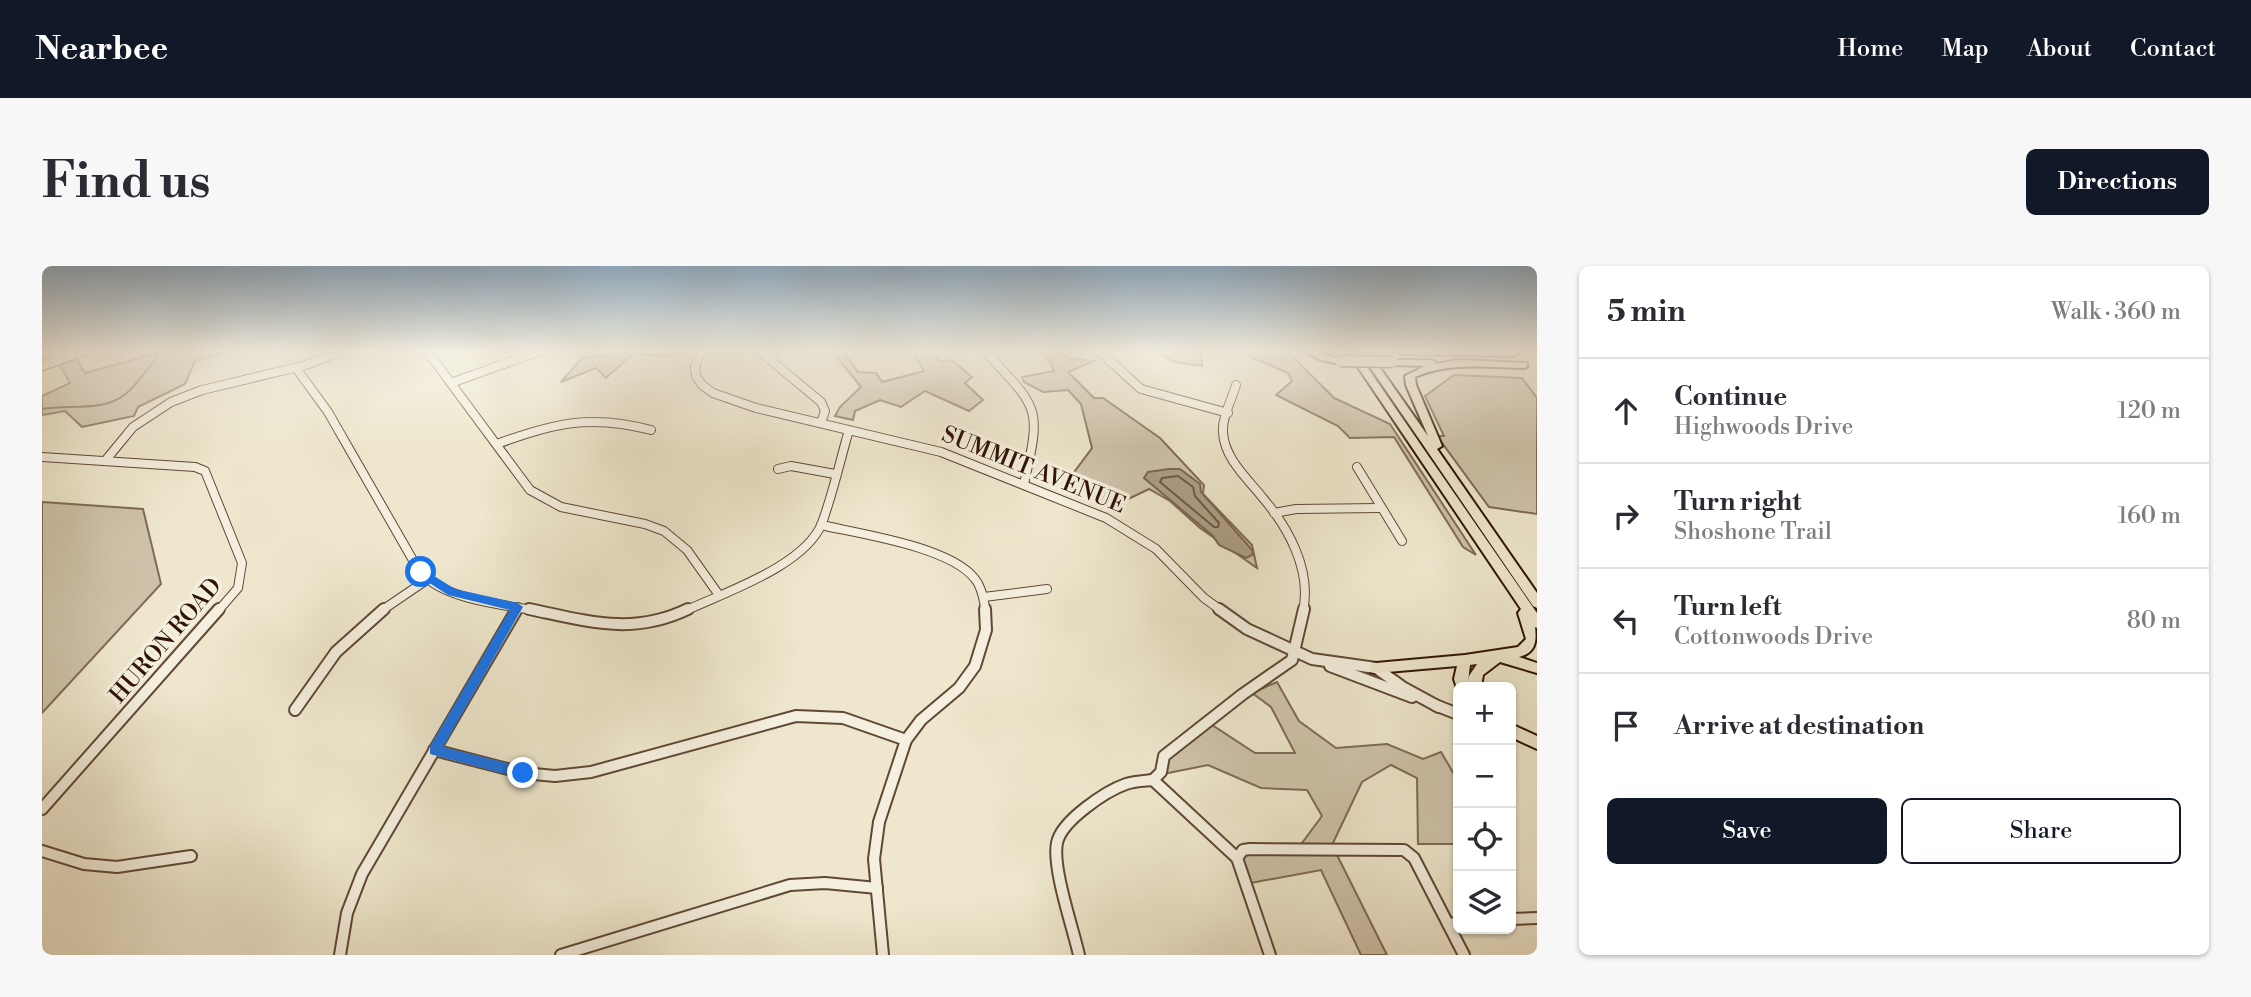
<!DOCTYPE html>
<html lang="en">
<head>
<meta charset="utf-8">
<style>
	body { margin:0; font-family:"Libre Bodoni",serif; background:#f7f7f7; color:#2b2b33 }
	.controls { position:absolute; right:21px; bottom:21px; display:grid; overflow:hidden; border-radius:10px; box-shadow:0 2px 5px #0004 }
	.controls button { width:63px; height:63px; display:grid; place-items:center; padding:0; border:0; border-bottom:2px solid #e1e1e2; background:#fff; color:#2b2b33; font:35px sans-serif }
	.stop { position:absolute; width:21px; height:21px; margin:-16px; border:5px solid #1a73e8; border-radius:50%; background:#fff }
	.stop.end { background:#1a73e8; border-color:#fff; box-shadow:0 2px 7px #0008 }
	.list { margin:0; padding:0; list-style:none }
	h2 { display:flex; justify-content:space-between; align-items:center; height:91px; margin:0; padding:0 28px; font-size:30px }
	h2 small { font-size:23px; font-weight:400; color:#7c7c81 }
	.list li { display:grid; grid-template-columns:46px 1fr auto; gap:21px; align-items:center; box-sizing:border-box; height:105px; padding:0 28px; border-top:2px solid #e1e1e2 }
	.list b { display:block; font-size:26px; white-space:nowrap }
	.list p { margin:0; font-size:23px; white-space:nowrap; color:#7c7c81 }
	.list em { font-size:23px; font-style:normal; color:#7c7c81 }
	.actions { display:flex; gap:14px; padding:21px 28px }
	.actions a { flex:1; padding:16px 0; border:2px solid #111827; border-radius:10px; text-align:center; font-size:24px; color:#111827 }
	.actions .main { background:#111827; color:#fff }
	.icon { flex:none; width:38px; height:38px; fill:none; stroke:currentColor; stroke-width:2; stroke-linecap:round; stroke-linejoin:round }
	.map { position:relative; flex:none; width:1495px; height:689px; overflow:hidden; border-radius:10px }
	header { display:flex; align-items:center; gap:42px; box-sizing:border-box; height:98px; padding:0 35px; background:#111827; color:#fff }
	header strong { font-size:33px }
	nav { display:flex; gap:38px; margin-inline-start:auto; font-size:24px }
	.intro { display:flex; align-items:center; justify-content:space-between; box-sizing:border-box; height:168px; padding:0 42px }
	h1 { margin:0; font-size:49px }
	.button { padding:18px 32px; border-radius:10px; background:#111827; color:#fff; font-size:24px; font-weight:700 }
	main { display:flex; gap:42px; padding:0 42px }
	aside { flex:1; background:#fff; border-radius:10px; box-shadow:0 2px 5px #0004 }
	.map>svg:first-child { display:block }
</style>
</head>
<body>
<header>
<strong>Nearbee</strong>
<nav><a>Home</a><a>Map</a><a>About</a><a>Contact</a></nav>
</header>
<div class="intro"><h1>Find us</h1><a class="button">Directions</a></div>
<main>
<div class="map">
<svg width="1495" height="689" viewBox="0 0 1495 689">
	<rect width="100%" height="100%" fill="#eee7cd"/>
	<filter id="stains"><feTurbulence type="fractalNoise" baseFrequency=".00286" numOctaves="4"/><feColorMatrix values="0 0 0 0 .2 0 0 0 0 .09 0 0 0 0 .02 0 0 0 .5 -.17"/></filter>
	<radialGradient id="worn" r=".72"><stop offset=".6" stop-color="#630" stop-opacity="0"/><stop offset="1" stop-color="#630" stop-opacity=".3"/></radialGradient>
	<g fill="#cec3aa" stroke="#7f6b56" stroke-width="2">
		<path d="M123 85H191L153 95 143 118 96 141 92 150 40 161 23 145 0 149V130L28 117 18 99 34 93 43 107Z"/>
		<path d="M568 85H629L626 90 591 88 564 112 554 102 519 116 540 92 564 89Z"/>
		<path d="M790 85H801L816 106 834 107 840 116 882 105 871 85H887L898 95 910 94 930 111 923 117 941 134 927 145 883 125 859 141 838 134 813 145 811 154 793 150 798 141 819 121Z"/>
		<path d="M998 85H1019L1026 92 1052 95 1026 106 1052 132H1061L1118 172 1162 219 1161 228 1210 279 1215 302 1158 262 1128 235 1107 223 1070 241 1021 221 1050 182 1039 138 1026 124 1001 126 982 116 980 111 1012 105 1008 96Z"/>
		<path d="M1112 85H1161L1159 87 1160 100 1133 96Z"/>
		<path d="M1195 85H1245L1292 132 1348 158 1434 289 1421 281 1352 171 1308 172 1296 160 1234 129 1250 115 1246 107Z"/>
		<path d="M1412 109 1480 112 1495 132V248L1447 241 1395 170H1402L1383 130Z"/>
		<path d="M0 236 101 243 119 318 0 447Z"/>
		<path d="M1235 416 1257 455 1294 482 1345 478 1381 493 1399 486 1416 515V578H1376L1375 512 1349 499 1320 516 1290 579 1345 689H1319L1279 604 1203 618 1196 582 1257 581 1280 550 1265 524 1219 522 1166 499 1121 508 1119 490 1164 455 1213 487H1253L1229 441 1210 427Z"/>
	</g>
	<path fill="#ad9f88" stroke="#7b6752" stroke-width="2" d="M1127 203H1138L1158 218 1159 226 1211 285 1210 289 1204 292 1177 279 1171 270 1102 212 1106 206Z"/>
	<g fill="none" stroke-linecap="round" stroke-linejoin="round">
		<path stroke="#6e5944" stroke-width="2" d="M1136 210 1151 221 1153 230 1177 257 1176 261H1172L1118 216 1120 212Z"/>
		<path stroke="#7b6752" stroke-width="2" d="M0 143C26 138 58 146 81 130 94 121 103 105 114 93L113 85"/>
		<g stroke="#604834" stroke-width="10">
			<g id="minor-far1">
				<path d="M385 85 488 224 519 241 603 258 622 265 645 284 677 329"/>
				<path d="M659 85 653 100 654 110 660 119 671 127 714 142 899 186 1064 252 1114 283 1162 332 1180 345"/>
				<path d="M943 85C997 144 1000 139 982 218"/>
				<path d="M1057 85 1099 123 1186 147"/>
				<path d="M720 87 779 136 783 145 779 157"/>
				<path d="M254 102 286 146 372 296C376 301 381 308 386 313 410 334 464 339 495 345"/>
				<path d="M409 117 498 85"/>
				<path d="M1194 119C1190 134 1180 150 1181 166 1182 192 1205 212 1220 231 1246 261 1270 304 1261 345"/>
				<path d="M455 178C512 157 549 148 609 164"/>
				<path d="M0 191 153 201 163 205 200 297 196 322 176 345"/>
				<path d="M63 195 91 161 129 136 160 124 264 99 299 85"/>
				<path d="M1315 201 1360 275"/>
				<path d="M736 203 749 200 793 208"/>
				<path d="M1232 247 1254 243 1338 242"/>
				<path d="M779 259C819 268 909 281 933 313 939 320 943 336 943 345"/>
				<path d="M942 331 1005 323"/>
				<path d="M339 345 386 313"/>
				<path d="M474 345 476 341"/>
				<path d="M643 345C683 326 763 300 780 257 791 227 798 195 807 164"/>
			</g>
		</g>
		<g stroke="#604834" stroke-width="14">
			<g id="minor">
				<path d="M487 343C545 355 590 370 646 343"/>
				<path d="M1177 343 1205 363 1270 393 1334 402 1362 422 1397 441"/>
				<path d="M1288 400 1370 431"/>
				<path d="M1393 439 1416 448"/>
				<path d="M253 444 294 386 342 343"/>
				<path d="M392 484 481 507 513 510 549 506 754 450 801 452 864 474"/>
				<path d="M1111 514 1119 506 1122 490 1201 428 1250 394 1262 343"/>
				<path d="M1111 514 1195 592 1228 689"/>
				<path d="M0 543 177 343"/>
				<path d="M0 585 42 598 75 601 149 590"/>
				<path d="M1195 592 1201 584 1208 583 1362 584 1372 592 1422 689"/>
				<path d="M1469 653 1495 652"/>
				<path d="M1406 658 1416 657"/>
				<path d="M298 689 305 647 320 608 475 343"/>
				<path d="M519 689 748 619 783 617 835 622"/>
				<path d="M841 689 832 593 837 556 864 474 879 454 917 422 933 400 944 364 943 343"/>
				<path d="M1037 689C1031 662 1010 602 1015 577 1019 555 1064 525 1084 518 1093 515 1102 515 1111 514"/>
			</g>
		</g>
		<g stroke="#301301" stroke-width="11">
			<path id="major" d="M0 100 41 85"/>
		</g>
		<g stroke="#301301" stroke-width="4">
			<g id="highway">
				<path d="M1262 85H1274L1303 95 1298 98 1279 94Z"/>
				<path d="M1305 85H1314L1495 347V362L1493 361C1495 376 1493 387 1477 391L1495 397V407L1458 396 1441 409 1439 421H1416V425L1412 413 1415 400 1334 407 1329 406 1328 402 1329 398 1334 397 1423 389 1476 381 1484 373 1476 347 1479 343ZM1435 398 1427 410 1426 416 1428 399Z"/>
				<path d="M1317 85H1326L1386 170 1364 119 1363 110 1383 100 1351 99 1346 96 1348 94H1389L1392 95 1393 98 1417 94 1485 97V101L1482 102C1446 101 1406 96 1373 111L1374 119 1400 180 1395 183 1495 327V342L1491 340Z"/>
				<path d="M1354 85H1473L1476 87 1471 90 1359 88Z"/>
				<path d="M1469 458 1495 470V483L1469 471Z"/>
			</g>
		</g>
		<use href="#minor-far1" stroke="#f4efde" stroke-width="8"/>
		<use href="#minor" stroke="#f4efde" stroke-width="10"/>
		<use href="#major" stroke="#eee7cd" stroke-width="9"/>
		<use href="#highway" fill="#eee7cd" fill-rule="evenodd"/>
		<g stroke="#301301" stroke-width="13" stroke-linecap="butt">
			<path id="highway-bridge" d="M1298 95 1351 96"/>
		</g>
		<use href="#highway-bridge" stroke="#eee7cd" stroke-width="10"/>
	</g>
	<linearGradient id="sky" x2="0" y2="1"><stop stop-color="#90acc2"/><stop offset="0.47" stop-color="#f7f4e8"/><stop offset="1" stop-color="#f7f4e8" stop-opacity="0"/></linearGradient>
	<rect width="1495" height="181" fill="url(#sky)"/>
	<path fill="#1a73e8" d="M379 302 413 323 476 337 481 341 401 481 481 501 486 503V512L481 513 388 488V480L468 344 406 329 375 309V303Z"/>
	<g text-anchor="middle" stroke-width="7" stroke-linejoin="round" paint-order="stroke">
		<g font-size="23" fill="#301301" stroke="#f4efde">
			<text transform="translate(992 203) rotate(22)" y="8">SUMMIT AVENUE</text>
			<text transform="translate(123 374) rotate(-49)" y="8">HURON ROAD</text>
		</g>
	</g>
	<rect width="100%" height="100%" filter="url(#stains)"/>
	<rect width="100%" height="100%" fill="url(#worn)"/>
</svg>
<div class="controls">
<button>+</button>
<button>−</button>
<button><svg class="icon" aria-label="locate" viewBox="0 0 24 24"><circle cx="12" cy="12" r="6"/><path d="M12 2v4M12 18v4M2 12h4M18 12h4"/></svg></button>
<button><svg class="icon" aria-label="layers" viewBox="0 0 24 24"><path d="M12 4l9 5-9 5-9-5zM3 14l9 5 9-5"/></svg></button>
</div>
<div class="stop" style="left:379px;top:306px"></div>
<div class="stop end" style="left:481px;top:507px"></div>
</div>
<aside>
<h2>5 min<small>Walk · 360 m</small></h2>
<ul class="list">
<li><svg class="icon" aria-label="ahead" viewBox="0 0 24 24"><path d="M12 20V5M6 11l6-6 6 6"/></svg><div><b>Continue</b><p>Highwoods Drive</p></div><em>120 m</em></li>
<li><svg class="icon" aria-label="right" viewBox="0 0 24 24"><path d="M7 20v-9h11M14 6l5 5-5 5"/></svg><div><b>Turn right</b><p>Shoshone Trail</p></div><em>160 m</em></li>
<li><svg class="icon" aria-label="left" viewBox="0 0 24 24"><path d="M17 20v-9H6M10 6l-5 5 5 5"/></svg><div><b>Turn left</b><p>Cottonwoods Drive</p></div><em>80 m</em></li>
<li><svg class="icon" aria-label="arrive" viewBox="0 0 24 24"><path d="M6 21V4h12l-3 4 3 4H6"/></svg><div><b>Arrive at destination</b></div></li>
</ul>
<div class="actions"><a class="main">Save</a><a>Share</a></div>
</aside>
</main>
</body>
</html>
